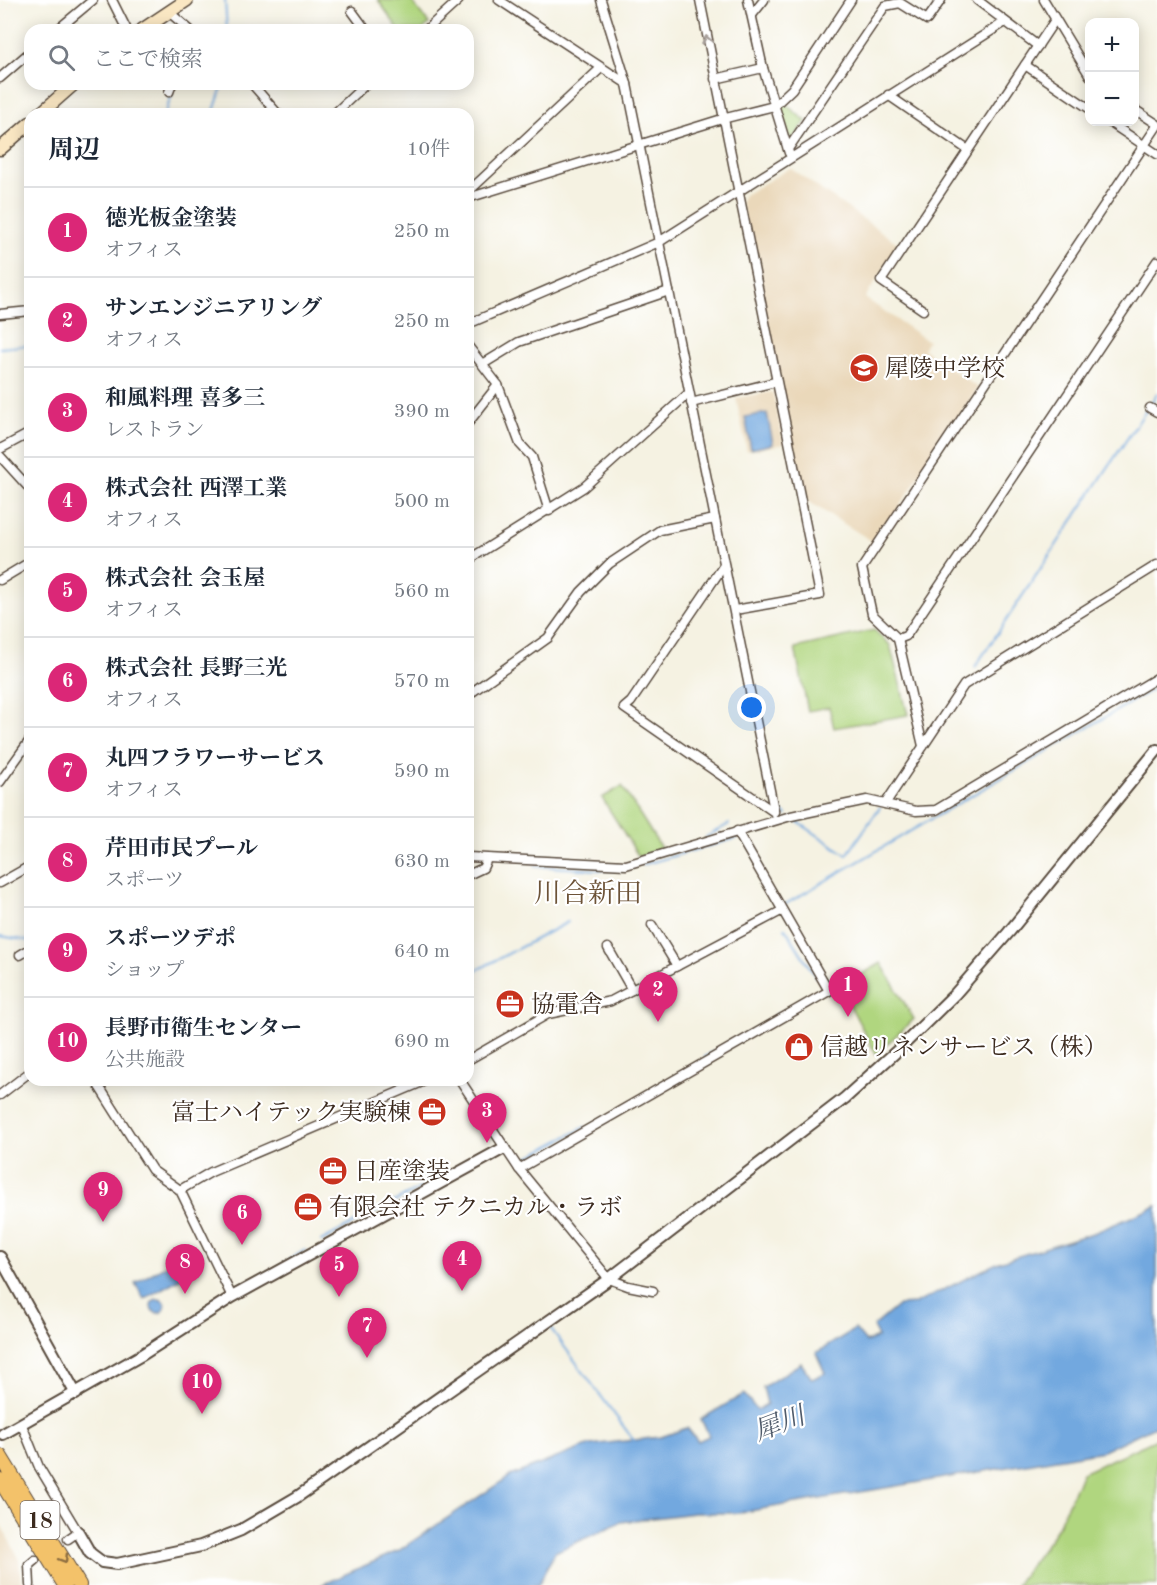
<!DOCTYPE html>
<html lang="ja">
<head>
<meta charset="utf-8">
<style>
	body { margin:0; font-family:"Old Standard TT","Noto Serif JP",serif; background:#f2f2f3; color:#1f2937 }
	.controls { position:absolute; right:18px; top:18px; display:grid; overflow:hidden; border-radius:12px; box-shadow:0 3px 15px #0003 }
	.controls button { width:54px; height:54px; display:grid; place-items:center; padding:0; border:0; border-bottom:2px solid #e0e1e3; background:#fff; color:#1f2937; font:30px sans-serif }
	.you { position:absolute; left:752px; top:708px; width:21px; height:21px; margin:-15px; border:4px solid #fff; border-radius:50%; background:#1a73e8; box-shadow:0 0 0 9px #1a73e833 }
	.badge { display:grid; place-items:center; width:39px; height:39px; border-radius:50%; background:#db2777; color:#fff; font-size:20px; font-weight:700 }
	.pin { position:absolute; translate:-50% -50px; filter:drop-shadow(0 2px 3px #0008) }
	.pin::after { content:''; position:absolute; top:32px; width:21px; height:18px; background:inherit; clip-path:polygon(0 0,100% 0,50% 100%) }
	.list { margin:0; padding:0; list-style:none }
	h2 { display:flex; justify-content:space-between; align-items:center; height:78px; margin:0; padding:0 24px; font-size:26px }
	h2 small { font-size:20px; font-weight:400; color:#747a83 }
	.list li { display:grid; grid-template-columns:39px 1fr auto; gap:18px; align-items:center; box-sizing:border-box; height:90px; padding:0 24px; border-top:2px solid #e0e1e3 }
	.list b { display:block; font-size:22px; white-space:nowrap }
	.list p { margin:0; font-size:20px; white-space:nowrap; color:#747a83 }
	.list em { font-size:20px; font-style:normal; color:#747a83 }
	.icon { flex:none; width:33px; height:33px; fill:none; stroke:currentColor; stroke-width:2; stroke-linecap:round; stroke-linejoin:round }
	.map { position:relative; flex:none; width:1157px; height:1585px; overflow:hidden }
	.search { position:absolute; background:#fff; box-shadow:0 3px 15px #0003; left:24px; top:24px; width:450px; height:66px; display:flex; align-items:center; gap:15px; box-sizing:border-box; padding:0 21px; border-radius:18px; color:#747a83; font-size:22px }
	.panel { position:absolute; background:#fff; box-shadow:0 3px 15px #0003; left:24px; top:108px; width:450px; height:978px; border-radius:18px }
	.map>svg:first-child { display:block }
</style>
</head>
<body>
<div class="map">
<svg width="1157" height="1585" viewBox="0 0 1157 1585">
	<rect width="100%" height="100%" fill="#fff"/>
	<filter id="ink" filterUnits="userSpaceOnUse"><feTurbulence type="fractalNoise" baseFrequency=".0167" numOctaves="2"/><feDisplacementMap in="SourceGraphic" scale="12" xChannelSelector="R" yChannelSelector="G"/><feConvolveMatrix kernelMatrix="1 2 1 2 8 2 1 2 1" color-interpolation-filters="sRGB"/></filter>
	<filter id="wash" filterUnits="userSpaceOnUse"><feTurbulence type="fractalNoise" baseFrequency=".008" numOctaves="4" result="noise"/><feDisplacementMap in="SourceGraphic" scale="24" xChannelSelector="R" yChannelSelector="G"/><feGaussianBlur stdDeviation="1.35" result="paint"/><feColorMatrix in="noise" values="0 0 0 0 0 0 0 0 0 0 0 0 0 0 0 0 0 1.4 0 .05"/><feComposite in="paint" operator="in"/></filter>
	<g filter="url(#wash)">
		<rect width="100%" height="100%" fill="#f5f2e2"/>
		<g fill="#ead8ba">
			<path d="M790 168 896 242 898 247 865 298 928 341 923 349 978 388 875 543 804 499 741 201 744 195Z"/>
			<path d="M770 392 773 393 784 444 747 451 736 398Z"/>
			<path d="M0 1523 19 1558 21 1585H0Z"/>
		</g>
		<g fill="#b0d67f" stroke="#76804e" stroke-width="1.5">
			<path d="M378 0H411L429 24 422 30H399Z"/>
			<path d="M785 104 806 121 792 140 789 138 781 108Z"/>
			<path d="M874 630 890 645 908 715 834 728 829 707 808 711 795 648Z"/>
			<path d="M622 786 661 848 639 857 602 798Z"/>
			<path d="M881 963 914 1019 876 1054 840 987Z"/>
			<path d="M1157 1439V1585H1016L1055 1532 1082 1473Z"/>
		</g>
		<g fill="#72a8df" stroke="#56697e" stroke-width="1.5">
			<path d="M767 413 773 444 751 449 745 417Z"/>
			<path d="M1157 1206V1425L1103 1451 738 1513H694L621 1522 555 1552 538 1585H321L398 1551 510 1476 590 1445 661 1437 687 1428 698 1441 709 1436 701 1419 744 1394 757 1410 767 1404 763 1387 801 1363 812 1379 825 1373 816 1353 855 1329 866 1342 878 1337 873 1327 899 1305 915 1304 999 1262 1096 1232Z"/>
			<path d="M191 1251 200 1267 144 1299 135 1283Z"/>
			<circle cx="158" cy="1306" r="7"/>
		</g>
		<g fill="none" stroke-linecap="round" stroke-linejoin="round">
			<g stroke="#72a8df" stroke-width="2">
				<path d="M225 0 227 30"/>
				<path d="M165 114 172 94"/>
				<path d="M213 114 223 84"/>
				<path d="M0 348 30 345"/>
				<path d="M975 667 1157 394"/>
				<path d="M777 808 787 815"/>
				<path d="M792 818 847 855 880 807"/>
				<path d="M706 837 729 824"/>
				<path d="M642 865 737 838"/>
				<path d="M535 866 600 870 625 869"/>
				<path d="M784 905 1157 687"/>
				<path d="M785 928 816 977"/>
				<path d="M0 936 30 941"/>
				<path d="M468 975 568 922"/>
				<path d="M798 1003 815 993"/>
				<path d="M776 1015 787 1010"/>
				<path d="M705 1057 760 1026"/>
				<path d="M521 1161 585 1127"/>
				<path d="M321 1241 422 1187"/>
				<path d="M284 1263 305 1250"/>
				<path d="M549 1326 635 1442"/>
			</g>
		</g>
	</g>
	<g filter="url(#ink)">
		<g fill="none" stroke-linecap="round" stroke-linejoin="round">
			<g stroke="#57483b" stroke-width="11">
				<g id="minor">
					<path d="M112 0 127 30"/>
					<path d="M499 0 627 84"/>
					<path d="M601 0 627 84 774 810"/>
					<path d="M700 0 820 595 735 610"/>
					<path d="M748 0 763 68 789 153"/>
					<path d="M977 0 1038 46"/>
					<path d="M1044 0 1090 76"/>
					<path d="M352 11 366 30"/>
					<path d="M169 12 190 30"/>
					<path d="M752 15 764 0"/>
					<path d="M57 30 93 0"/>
					<path d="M426 30 459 0"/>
					<path d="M1025 65 1090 109"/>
					<path d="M0 78 30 52"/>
					<path d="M715 79 763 68"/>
					<path d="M252 84 278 114"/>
					<path d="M169 92 172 84"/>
					<path d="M888 95 968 150"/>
					<path d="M1134 109 1157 124"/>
					<path d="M334 114 366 84"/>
					<path d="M1109 122 1157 154"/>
					<path d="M788 149 885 6 900 3 927 20 941 0"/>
					<path d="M468 192 601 68"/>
					<path d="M468 198 722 119 774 106 792 89 851 0"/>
					<path d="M923 310 881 281 1055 20"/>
					<path d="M0 314 30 311"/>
					<path d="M468 324 659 242 1005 22"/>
					<path d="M468 346 498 385 520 444 532 457 549 511"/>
					<path d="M483 364 519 342 669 291"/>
					<path d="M691 403 775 382"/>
					<path d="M1150 408 1157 412"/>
					<path d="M468 423 498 385"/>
					<path d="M0 449 30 433"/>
					<path d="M0 456 30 489"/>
					<path d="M468 560 584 487 689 393"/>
					<path d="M724 565 631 702 624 708 774 812"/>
					<path d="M0 580 30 562"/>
					<path d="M898 639 906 636 1157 261"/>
					<path d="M468 695 548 638 581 592 609 564 660 530 715 519"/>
					<path d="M923 746 898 639 872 614 862 568 1157 126"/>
					<path d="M0 782 30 740"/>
					<path d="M885 804 964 685 1157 565"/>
					<path d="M468 857 626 865 791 816 867 800 916 811 936 810 1157 678"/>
					<path d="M468 875 483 868 487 859"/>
					<path d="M0 883 30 866"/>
					<path d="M652 925 677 966"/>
					<path d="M608 948 632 990"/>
					<path d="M20 955 30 949"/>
					<path d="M468 1060 548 1014 611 1001 781 911"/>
					<path d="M95 1080 152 1170 180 1190"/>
					<path d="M460 1080 519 1169 609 1279 628 1286 653 1291"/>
					<path d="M0 1095 30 1072"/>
					<path d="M519 1169 829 991 737 831"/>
					<path d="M232 1297 180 1190 211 1172 427 1080"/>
					<path d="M22 1425 39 1467 78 1532 68 1539"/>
					<path d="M30 1585 29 1565 35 1560"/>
				</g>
			</g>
			<g stroke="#57483b" stroke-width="14">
				<g id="tertiary">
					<path d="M0 1257 76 1394"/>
					<path d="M3 1434 140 1356 232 1297 504 1148"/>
					<path d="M78 1532 90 1553 102 1562 117 1564 201 1546 241 1530 297 1497 609 1279 845 1098 897 1051 955 994 1009 932 1157 750"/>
				</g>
			</g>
			<g stroke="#57483b" stroke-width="15">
				<g id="secondary">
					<path d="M142 30 187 0"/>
					<path d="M40 114 74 84"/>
					<path d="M0 149 30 123"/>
				</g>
			</g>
			<g stroke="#57483b" stroke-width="16">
				<g id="trunk">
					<path d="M0 1456 79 1585"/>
					<path d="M0 1480 65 1585"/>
				</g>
			</g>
			<use href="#minor" stroke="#fff" stroke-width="8"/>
			<use href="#tertiary" stroke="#fff" stroke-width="10"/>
			<use href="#secondary" stroke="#fae7c3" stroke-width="12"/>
			<use href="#trunk" stroke="#f3c26a" stroke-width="14"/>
		</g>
		<defs><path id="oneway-chevron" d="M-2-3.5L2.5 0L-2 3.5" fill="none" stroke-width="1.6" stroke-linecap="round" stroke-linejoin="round" transform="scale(1.5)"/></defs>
		<use stroke="#a79f9a" href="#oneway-chevron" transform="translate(707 40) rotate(-101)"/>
		<use stroke="#8e6e40" href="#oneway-chevron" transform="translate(64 1559) rotate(58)"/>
	</g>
	<defs>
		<g id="school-disc" transform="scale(1.5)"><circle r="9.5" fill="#c8321e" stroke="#fff"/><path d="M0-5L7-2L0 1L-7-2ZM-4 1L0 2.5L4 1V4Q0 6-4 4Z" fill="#fff"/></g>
		<g id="office-disc" transform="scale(1.5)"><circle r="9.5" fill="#c8321e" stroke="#fff"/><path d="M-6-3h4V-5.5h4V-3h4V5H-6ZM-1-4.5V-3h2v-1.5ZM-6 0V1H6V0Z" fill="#fff"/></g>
		<g id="shop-disc" transform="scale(1.5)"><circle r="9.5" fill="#c8321e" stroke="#fff"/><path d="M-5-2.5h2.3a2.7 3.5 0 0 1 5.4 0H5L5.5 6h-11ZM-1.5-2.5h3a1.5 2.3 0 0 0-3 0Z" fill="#fff"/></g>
	</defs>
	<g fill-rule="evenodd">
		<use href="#school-disc" x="864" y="368"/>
		<use href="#office-disc" x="510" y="1004"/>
		<use href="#shop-disc" x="799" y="1047"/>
		<use href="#office-disc" x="432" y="1112"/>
		<use href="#office-disc" x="333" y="1171"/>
		<use href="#office-disc" x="308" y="1207"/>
	</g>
	<g text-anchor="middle" stroke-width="4.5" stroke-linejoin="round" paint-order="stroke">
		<rect fill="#fff" stroke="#766a62" stroke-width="1.5" x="20.5" y="1501" width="39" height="38" rx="4.5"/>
		<g font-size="22" font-weight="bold" fill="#3b2a1e">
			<text x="40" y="1528">18</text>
		</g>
		<g font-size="24" fill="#3b2a1e" stroke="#fff" text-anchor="start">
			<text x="885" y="376">犀陵中学校</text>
			<text x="531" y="1012">協電舎</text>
			<text x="820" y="1055">信越リネンサービス（株）</text>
			<text x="411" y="1120" text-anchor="end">富士ハイテック実験棟</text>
			<text x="354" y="1179">日産塗装</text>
			<text x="329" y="1215">有限会社 テクニカル・ラボ</text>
		</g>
		<g font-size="26" font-style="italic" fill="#515c6b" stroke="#fff">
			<text transform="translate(779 1423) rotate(-21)" y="9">犀川</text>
		</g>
		<g font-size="27" fill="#6d5338" stroke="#fff">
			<text x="588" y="902">川合新田</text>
		</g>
	</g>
</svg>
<div class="controls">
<button>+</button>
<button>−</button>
</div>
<div class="you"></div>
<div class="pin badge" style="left:848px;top:1017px">1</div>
<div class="pin badge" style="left:658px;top:1022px">2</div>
<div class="pin badge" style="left:487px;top:1143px">3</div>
<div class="pin badge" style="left:462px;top:1291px">4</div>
<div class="pin badge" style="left:339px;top:1297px">5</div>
<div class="pin badge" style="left:242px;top:1245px">6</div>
<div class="pin badge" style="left:367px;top:1358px">7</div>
<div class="pin badge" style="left:185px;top:1294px">8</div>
<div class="pin badge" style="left:103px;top:1222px">9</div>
<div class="pin badge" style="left:202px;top:1414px">10</div>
<div class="search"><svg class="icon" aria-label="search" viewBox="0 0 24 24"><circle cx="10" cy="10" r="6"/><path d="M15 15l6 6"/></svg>ここで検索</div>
<section class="panel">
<h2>周辺<small>10件</small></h2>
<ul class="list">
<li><span class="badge">1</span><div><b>徳光板金塗装</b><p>オフィス</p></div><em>250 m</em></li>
<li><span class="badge">2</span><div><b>サンエンジニアリング</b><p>オフィス</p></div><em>250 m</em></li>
<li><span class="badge">3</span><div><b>和風料理 喜多三</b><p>レストラン</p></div><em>390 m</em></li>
<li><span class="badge">4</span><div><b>株式会社 西澤工業</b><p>オフィス</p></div><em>500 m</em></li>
<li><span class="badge">5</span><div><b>株式会社 会玉屋</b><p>オフィス</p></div><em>560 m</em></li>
<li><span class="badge">6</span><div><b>株式会社 長野三光</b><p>オフィス</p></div><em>570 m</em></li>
<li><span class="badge">7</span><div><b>丸四フラワーサービス</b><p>オフィス</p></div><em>590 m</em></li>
<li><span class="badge">8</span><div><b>芹田市民プール</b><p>スポーツ</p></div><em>630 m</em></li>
<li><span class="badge">9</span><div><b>スポーツデポ</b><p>ショップ</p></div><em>640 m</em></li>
<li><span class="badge">10</span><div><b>長野市衛生センター</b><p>公共施設</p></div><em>690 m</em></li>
</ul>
</section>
</div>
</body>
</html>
